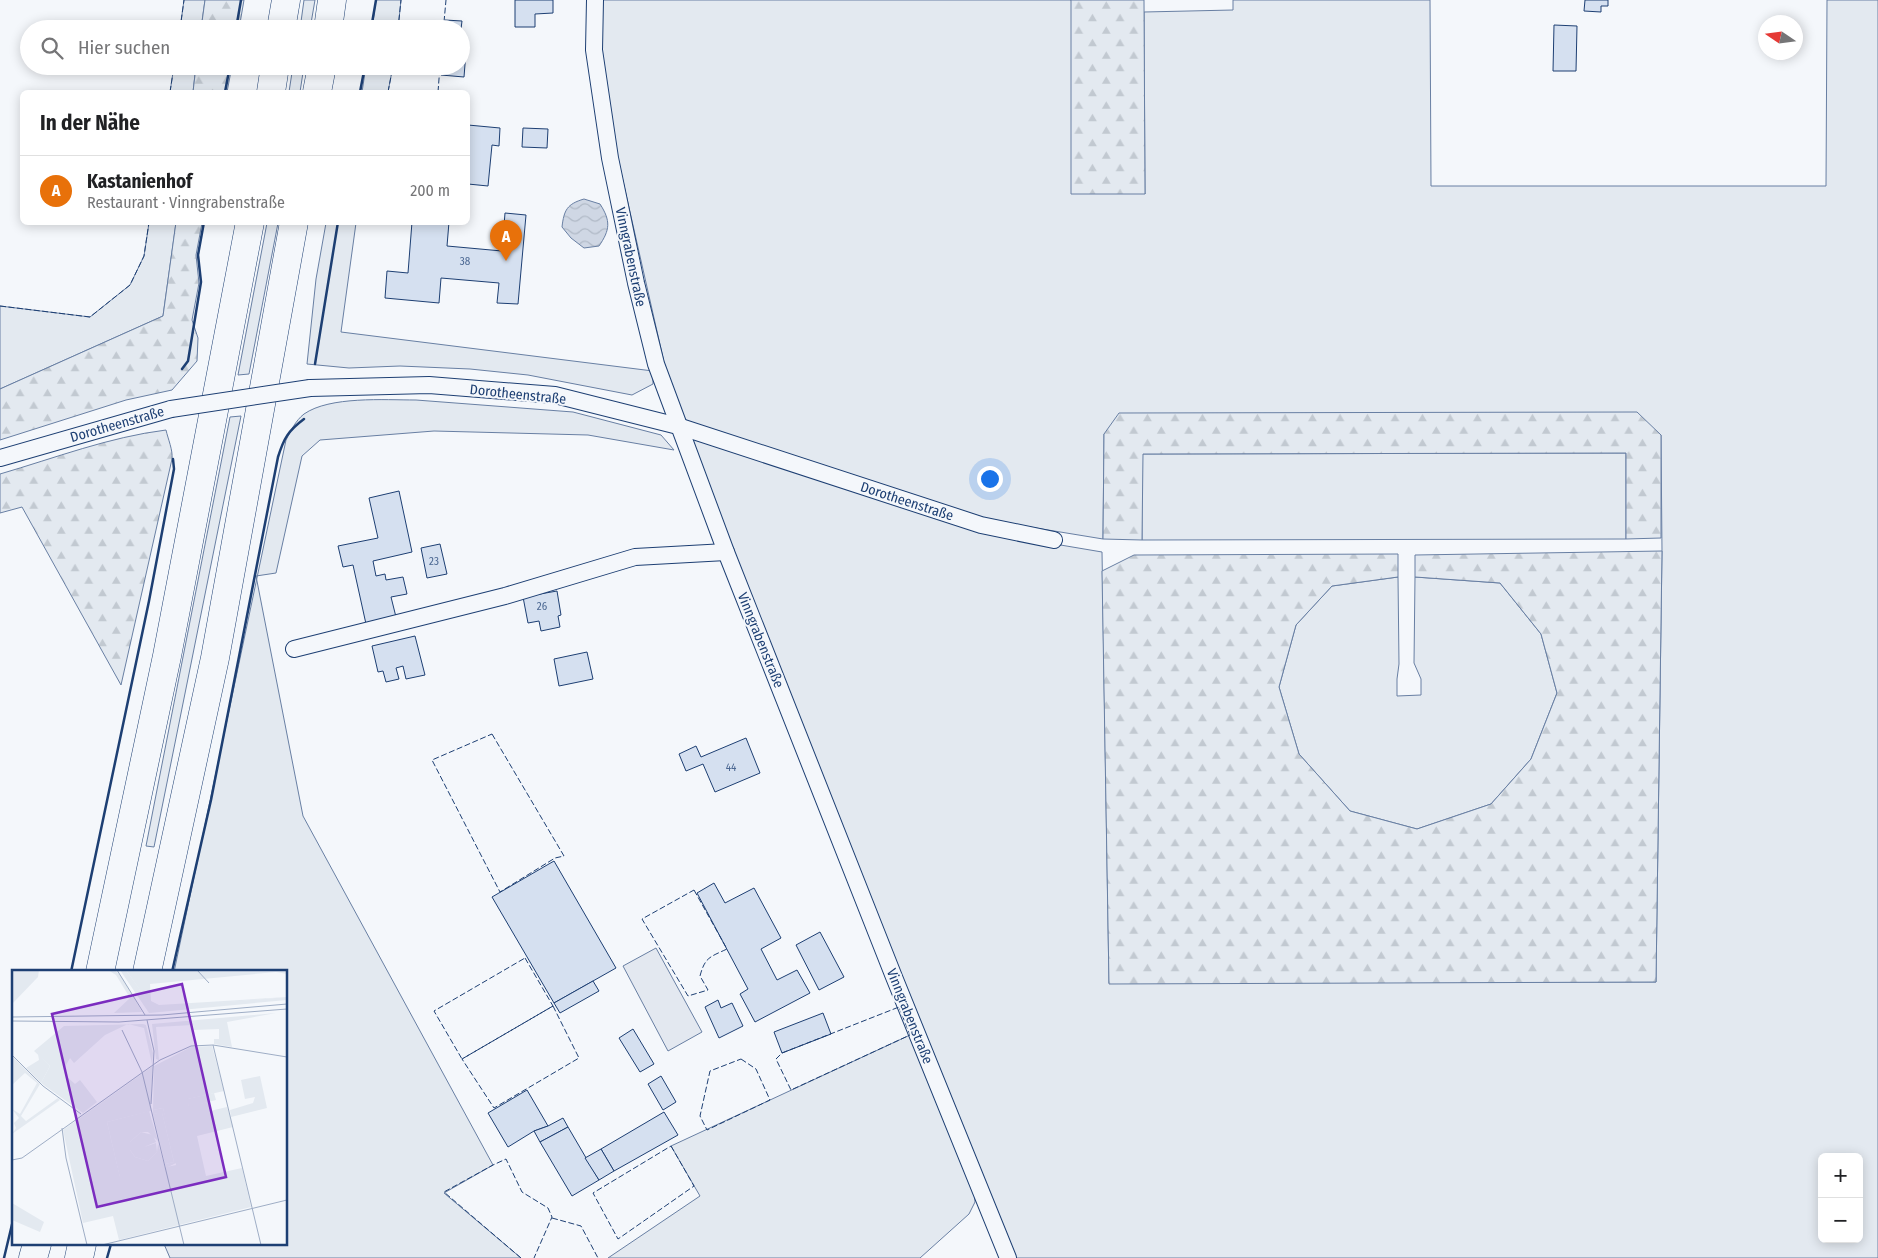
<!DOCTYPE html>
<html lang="de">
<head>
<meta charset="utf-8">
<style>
	body { margin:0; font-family:"Fira Sans Condensed",sans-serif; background:#f6f6f6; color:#202124 }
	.controls { position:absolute; right:15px; bottom:15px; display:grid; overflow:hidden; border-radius:8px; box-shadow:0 2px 12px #0003 }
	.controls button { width:45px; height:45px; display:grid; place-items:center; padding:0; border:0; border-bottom:1px solid #e0e0e0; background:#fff; color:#202124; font:25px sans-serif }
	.compass { position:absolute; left:1758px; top:15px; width:45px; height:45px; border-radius:50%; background:#fff; box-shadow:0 2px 12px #0003; rotate:283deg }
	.you { position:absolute; left:989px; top:478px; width:18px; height:18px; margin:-12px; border:4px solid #fff; border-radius:50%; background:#1a73e8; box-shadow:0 0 0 8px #1a73e833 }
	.badge { display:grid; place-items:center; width:32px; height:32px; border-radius:50%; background:#111827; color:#fff; font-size:16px; font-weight:700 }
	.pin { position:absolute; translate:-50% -41px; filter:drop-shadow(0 1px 2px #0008) }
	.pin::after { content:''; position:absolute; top:26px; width:18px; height:15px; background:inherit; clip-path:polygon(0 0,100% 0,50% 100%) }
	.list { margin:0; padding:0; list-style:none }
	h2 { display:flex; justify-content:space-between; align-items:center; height:65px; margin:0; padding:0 20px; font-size:21px }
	h2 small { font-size:16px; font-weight:400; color:#757577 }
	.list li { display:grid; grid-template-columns:32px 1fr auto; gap:15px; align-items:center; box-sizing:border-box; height:70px; padding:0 20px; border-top:1px solid #e0e0e0 }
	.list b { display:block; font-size:19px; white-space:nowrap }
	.list p { margin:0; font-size:16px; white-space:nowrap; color:#757577 }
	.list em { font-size:16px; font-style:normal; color:#757577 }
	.icon { flex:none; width:28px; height:28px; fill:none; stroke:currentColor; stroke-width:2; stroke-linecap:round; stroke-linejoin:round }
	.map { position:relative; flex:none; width:1878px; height:1258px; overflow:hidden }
	.search { position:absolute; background:#fff; box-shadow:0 2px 12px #0003; left:20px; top:20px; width:450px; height:55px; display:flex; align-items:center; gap:12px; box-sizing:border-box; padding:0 18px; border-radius:28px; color:#757577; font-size:19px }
	.panel { position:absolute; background:#fff; box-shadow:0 2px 12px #0003; left:20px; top:90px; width:450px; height:135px; border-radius:8px }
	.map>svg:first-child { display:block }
</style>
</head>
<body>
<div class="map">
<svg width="1878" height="1258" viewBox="0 0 1878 1258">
	<defs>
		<pattern id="forest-firs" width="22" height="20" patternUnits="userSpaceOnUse" patternTransform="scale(1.25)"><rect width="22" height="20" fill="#e3e9f0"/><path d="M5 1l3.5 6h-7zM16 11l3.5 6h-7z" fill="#c2c9d1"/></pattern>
		<pattern id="water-waves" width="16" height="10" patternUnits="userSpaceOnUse" patternTransform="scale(1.25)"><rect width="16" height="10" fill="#cfd7e4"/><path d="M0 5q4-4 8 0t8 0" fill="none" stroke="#b1bac7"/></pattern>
	</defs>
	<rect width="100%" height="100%" fill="#f4f7fb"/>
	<g fill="#e3e9f0" stroke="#687fa3" fill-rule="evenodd">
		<path d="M184 0H205L201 29H180Z"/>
		<path d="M304 0H315L310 29H300Z"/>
		<path d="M376 0H401L398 29H372Z"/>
		<path d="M601 0H1071L1145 194 1144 12 1233 10V0H1430L1431 186H1826L1827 0H1878V1258H1016L797 721 694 451 693 439 1025 539 1102 552 1109 983 1656 982 1662 551 1661 435 1104 434 1103 539 981 519 696 426 685 420 666 371 611 128 599 52ZM1822 1157H1859V1239H1822Z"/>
		<path d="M174 66H196L193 92H170Z"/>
		<path d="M293 66H304L300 92H289Z"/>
		<path d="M366 66H393L388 92H362Z"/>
		<path d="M149 223H176L163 316 0 389V306L90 317 130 285 144 256Z"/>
		<path d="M267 223H278L249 374 238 375Z"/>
		<path d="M326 223H356L341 332 653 371V384L632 395 528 375 470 369 400 366 349 368 307 364 316 279Z"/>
		<path d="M416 400 573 412 661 435 674 450 588 435 434 431 320 440 302 456 276 573 256 576 303 816 493 1165 444 1193 521 1258H170L164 1244H286V972H174L286 440C291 431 295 421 304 414 330 396 384 400 416 400Z"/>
		<path d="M241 416 154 847 146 846 230 417Z"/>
		<path d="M1626 453V539L1142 540V454Z"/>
		<path d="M1398 577 1399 664 1397 679V696L1421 695V679L1414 663 1415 577 1500 583 1541 634 1557 693 1531 759 1491 804 1417 829 1350 811 1299 754 1279 687 1296 625 1332 586Z"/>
		<path d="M910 1035 974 1189 975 1202 969 1214 920 1258H608L700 1196 671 1146Z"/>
	</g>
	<g fill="url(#forest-firs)" stroke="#687fa3">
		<path d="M205 0H244L239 29H201Z"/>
		<path d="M1071 0H1144L1145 194H1071Z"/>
		<path d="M196 66H232L227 92H193Z"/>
		<path d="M176 222 202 223 196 255 199 283 192 320 198 338 197 361 172 390 126 400 0 440V389L163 316Z"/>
		<path d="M1637 412 1661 435V538L1626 539V453L1143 454 1142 540 1103 539 1104 434 1119 413Z"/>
		<path d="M166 430C168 439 173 450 172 459L121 685 22 507 0 513V474C55 458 109 437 166 430Z"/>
		<path d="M1662 551 1656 982 1109 984 1102 571 1134 555 1398 554V577L1332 586 1296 625 1279 687 1299 754 1350 811 1417 829 1491 804 1531 759 1557 693 1541 634 1500 583 1415 577V555Z"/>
	</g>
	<path fill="#e3e8f0" stroke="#687fa3" d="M656 948 702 1032 668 1051 623 966Z"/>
	<path fill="url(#water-waves)" stroke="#687fa3" d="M584 199 600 204C611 221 610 230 599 246L584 248 571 238 562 227C564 210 567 204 584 199Z"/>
	<g fill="#d5e0f0" stroke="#1d3f73">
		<path d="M515 0H553V13L535 14V27H515Z"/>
		<path d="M1585 0H1608V6H1601V12L1584 11Z"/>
		<path d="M445 20 462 21 461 29H444Z"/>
		<path d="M1554 25 1577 26 1576 71H1553Z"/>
		<path d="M461 38 467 39 464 77 441 75 442 66H461Z"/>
		<path d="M468 125 500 128 499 146 492 145 488 186 468 184Z"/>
		<path d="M523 128 548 129 547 148 522 147Z"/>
		<path d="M505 213 526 215 518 304 497 303 499 283 441 278 439 303 385 298 387 271 408 273 412 222H449L447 246 502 251Z"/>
		<path d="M399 491 412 552 373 561 376 576 385 574 386 580 403 577 407 594 391 597 396 617 366 624 353 565 343 567 338 546 378 538 369 498Z"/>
		<path d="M440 544 447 574 427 578 421 548Z"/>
		<path d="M557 591 561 615 558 616 560 627 541 631 539 621 528 623 523 597Z"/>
		<path d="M415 636 425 675 406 679 403 666 396 668 399 679 386 682 383 671 378 672 372 646Z"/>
		<path d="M587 652 593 679 559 686 554 659Z"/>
		<path d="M746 738 760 773 715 792 703 764 686 771 679 754 696 746 701 757Z"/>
		<path d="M554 861 616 968 554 1003 492 897Z"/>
		<path d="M714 883 725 903 754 888 781 938 761 949 777 980 797 970 810 993 755 1022 740 994 748 989 697 893Z"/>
		<path d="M820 932 844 977 819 990 796 945Z"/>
		<path d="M593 981 599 991 560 1013 554 1003Z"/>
		<path d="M718 1000 721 1008 732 1003 743 1026 719 1038 705 1007Z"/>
		<path d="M823 1013 831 1034 782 1053 774 1032Z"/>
		<path d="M633 1029 654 1064 640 1072 619 1038Z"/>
		<path d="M661 1076 676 1102 663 1110 648 1084Z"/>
		<path d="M527 1090 548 1126 534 1131 508 1147 488 1113Z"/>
		<path d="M664 1112 678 1135 614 1171 601 1149Z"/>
		<path d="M563 1118 568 1127 540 1142 534 1131 548 1126Z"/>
		<path d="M568 1127 599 1180 572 1196 540 1142Z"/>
		<path d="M601 1149 614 1171 599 1180 585 1158Z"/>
	</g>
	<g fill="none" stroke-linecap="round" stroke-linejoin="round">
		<g stroke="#1d3f73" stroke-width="18">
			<g id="minor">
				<path d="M595 0 594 50 610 158 636 283 656 364 726 552 894 977 1008 1258"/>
				<path d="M310 388 429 385 555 395 678 426 981 525 1054 540"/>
				<path d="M0 458 171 409"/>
				<path d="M294 649 505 596 635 557 726 552"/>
			</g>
		</g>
		<g stroke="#1d3f73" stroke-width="29">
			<g id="motorway">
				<path d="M281 29 286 0"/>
				<path d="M328 29 332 0"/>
				<path d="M271 92 275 66"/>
				<path d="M317 92 322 66"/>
				<path d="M100 972 167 656 250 222"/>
				<path d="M147 972 215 658 294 222"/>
				<path d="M33 1258 37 1244"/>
				<path d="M79 1258 82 1244"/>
			</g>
		</g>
		<use href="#minor" stroke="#f4f7fb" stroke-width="16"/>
		<use href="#motorway" stroke="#f4f7fb" stroke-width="28"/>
		<g stroke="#1d3f73" stroke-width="18" stroke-linecap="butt">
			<path id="minor-bridge" d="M171 409 310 388"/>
		</g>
		<use href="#minor-bridge" stroke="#f4f7fb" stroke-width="16"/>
		<g stroke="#1d3f73" stroke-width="1" stroke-dasharray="6 2.5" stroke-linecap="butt">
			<path d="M444 22 446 0"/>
			<path d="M180 29 184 0"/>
			<path d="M398 29 401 0"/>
			<path d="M170 92 174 66"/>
			<path d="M388 92 393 66"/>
			<path d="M438 92 440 66"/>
			<path d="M0 306 90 317 130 285 144 256 149 222"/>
			<path d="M492 734 564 856 555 858 500 892 432 760Z"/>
			<path d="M694 890 727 949C710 957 705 957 700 976L708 990 688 996 642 919Z"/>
			<path d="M525 958 553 1006 462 1059 434 1011Z"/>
			<path d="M553 1006 579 1058 494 1108 462 1059Z"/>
			<path d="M899 1007 910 1035 791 1090 776 1059 782 1053Z"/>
			<path d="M741 1059 756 1069 770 1100 707 1130 700 1116 710 1071Z"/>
			<path d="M671 1146 694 1186 618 1239 593 1193Z"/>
			<path d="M552 1218 581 1226 598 1258"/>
			<path d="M521 1258 444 1192 493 1165 506 1159 522 1192 548 1208 552 1217 534 1258"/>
		</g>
		<g stroke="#1d3f73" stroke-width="2.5">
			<path d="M236 29 241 0"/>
			<path d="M371 29 376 0"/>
			<path d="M225 92 230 66"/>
			<path d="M360 92 365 66"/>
			<path d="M315 364 338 222"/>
			<path d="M182 369 188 361 201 282 198 255 204 222"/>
			<path d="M71 972 149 601 174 469 173 459"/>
			<path d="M172 972 211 800 278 457C284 438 288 431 304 419"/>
			<path d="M4 1258 14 1216"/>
			<path d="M107 1258 111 1244"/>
		</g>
	</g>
	<g text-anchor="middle" stroke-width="4" stroke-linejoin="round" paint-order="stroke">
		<g font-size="11" fill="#4b6792">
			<text x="465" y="265">38</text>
			<text x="434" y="565">23</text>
			<text x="542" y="610">26</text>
			<text x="731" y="771">44</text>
		</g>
		<g font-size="14" fill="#1d3f73" stroke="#f4f7fb">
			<text transform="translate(631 257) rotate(78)" y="5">Vinngrabenstraße</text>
			<text transform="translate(518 394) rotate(6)" y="5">Dorotheenstraße</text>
			<text transform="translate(117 424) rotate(-16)" y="5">Dorotheenstraße</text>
			<text transform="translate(907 501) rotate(18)" y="5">Dorotheenstraße</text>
			<text transform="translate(761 640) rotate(68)" y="5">Vinngrabenstraße</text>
			<text transform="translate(910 1016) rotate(68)" y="5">Vinngrabenstraße</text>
		</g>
	</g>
	<g transform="translate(12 970)">
		<rect width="275" height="275" fill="#f4f7fb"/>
		<path d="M114 0H275V4L264 2 138 14 139 31 147 35 275 27 141 39ZM264 43 215 52 220 77 202 74V69H207V59L182 60 181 55 144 57 147 90 144 89 140 54ZM116 54 93 65 62 93 58 88 52 99 54 106 63 114 68 110 85 132 71 143 29 113 38 96 22 81 52 56 131 54 134 55 141 83 140 94 132 58ZM200 76 212 121 176 129 177 136 196 132 198 141 215 137 221 157 185 166 194 206 230 198 239 237 107 270 101 246 71 253 51 160 141 96 139 122V141L95 152 108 207 164 195 151 138 141 140 142 96 179 77ZM0 86 28 114 9 146 14 151 46 128 48 130 0 164 4 158 2 153 7 148 0 139 8 144 25 113 13 103 0 115ZM248 106 255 138 219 147 218 140 241 133 243 127 233 129 229 110ZM150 142 162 192 153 194 141 144ZM129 162 141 165 144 172 132 177 144 173 145 182 136 191 123 187 118 180V172ZM0 233 32 252 28 262 0 250Z" fill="#e3e9f0"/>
		<path d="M96 0H103L109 6 130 42 102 43 118 28 104 5ZM108 0H114L141 38 275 27V30L137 43ZM26 84 38 96 29 113 14 98 27 90ZM202 123 204 130 177 137 175 129ZM151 138 166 192 154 198 153 194 162 192 150 143 141 144V140ZM137 141 146 171 136 162H129L118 172V180L123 187 136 191 145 182 146 173 153 198 108 208 95 152Z" fill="#e3e9f0"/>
		<path d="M0 0H27L26 7 0 34Z" fill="#e3e9f0"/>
		<path fill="none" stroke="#9eadc5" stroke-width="1" d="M105 0 133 45M185 0 197 13M0 47 150 45 275 34M135 50 142 81 139 134M0 51 107 52 275 39M110 60 130 102 172 275M201 75 249 275M0 85 31 116 69 144M50 158 54 188 75 275M0 190 10 188 148 90 179 76 201 75 275 87M90 275 275 230"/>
		<path fill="#7b2cbf" fill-opacity="0.15" stroke="#7b2cbf" stroke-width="2.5" d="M170 14 214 207 85 237 40 44Z"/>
		<rect width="275" height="275" fill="none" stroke="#1d3f73" stroke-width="2.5"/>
	</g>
</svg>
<div class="controls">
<button>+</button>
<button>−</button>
</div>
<svg class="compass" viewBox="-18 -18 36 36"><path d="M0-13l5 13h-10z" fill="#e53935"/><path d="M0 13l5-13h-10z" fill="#757577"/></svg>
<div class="you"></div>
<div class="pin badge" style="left:506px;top:261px;background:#e8710a">A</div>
<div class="search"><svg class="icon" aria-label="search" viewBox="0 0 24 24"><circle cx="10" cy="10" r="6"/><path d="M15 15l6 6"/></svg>Hier suchen</div>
<section class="panel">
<h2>In der Nähe<small></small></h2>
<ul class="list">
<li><span class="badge" style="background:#e8710a">A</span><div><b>Kastanienhof</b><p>Restaurant · Vinngrabenstraße</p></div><em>200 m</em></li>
</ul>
</section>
</div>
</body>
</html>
